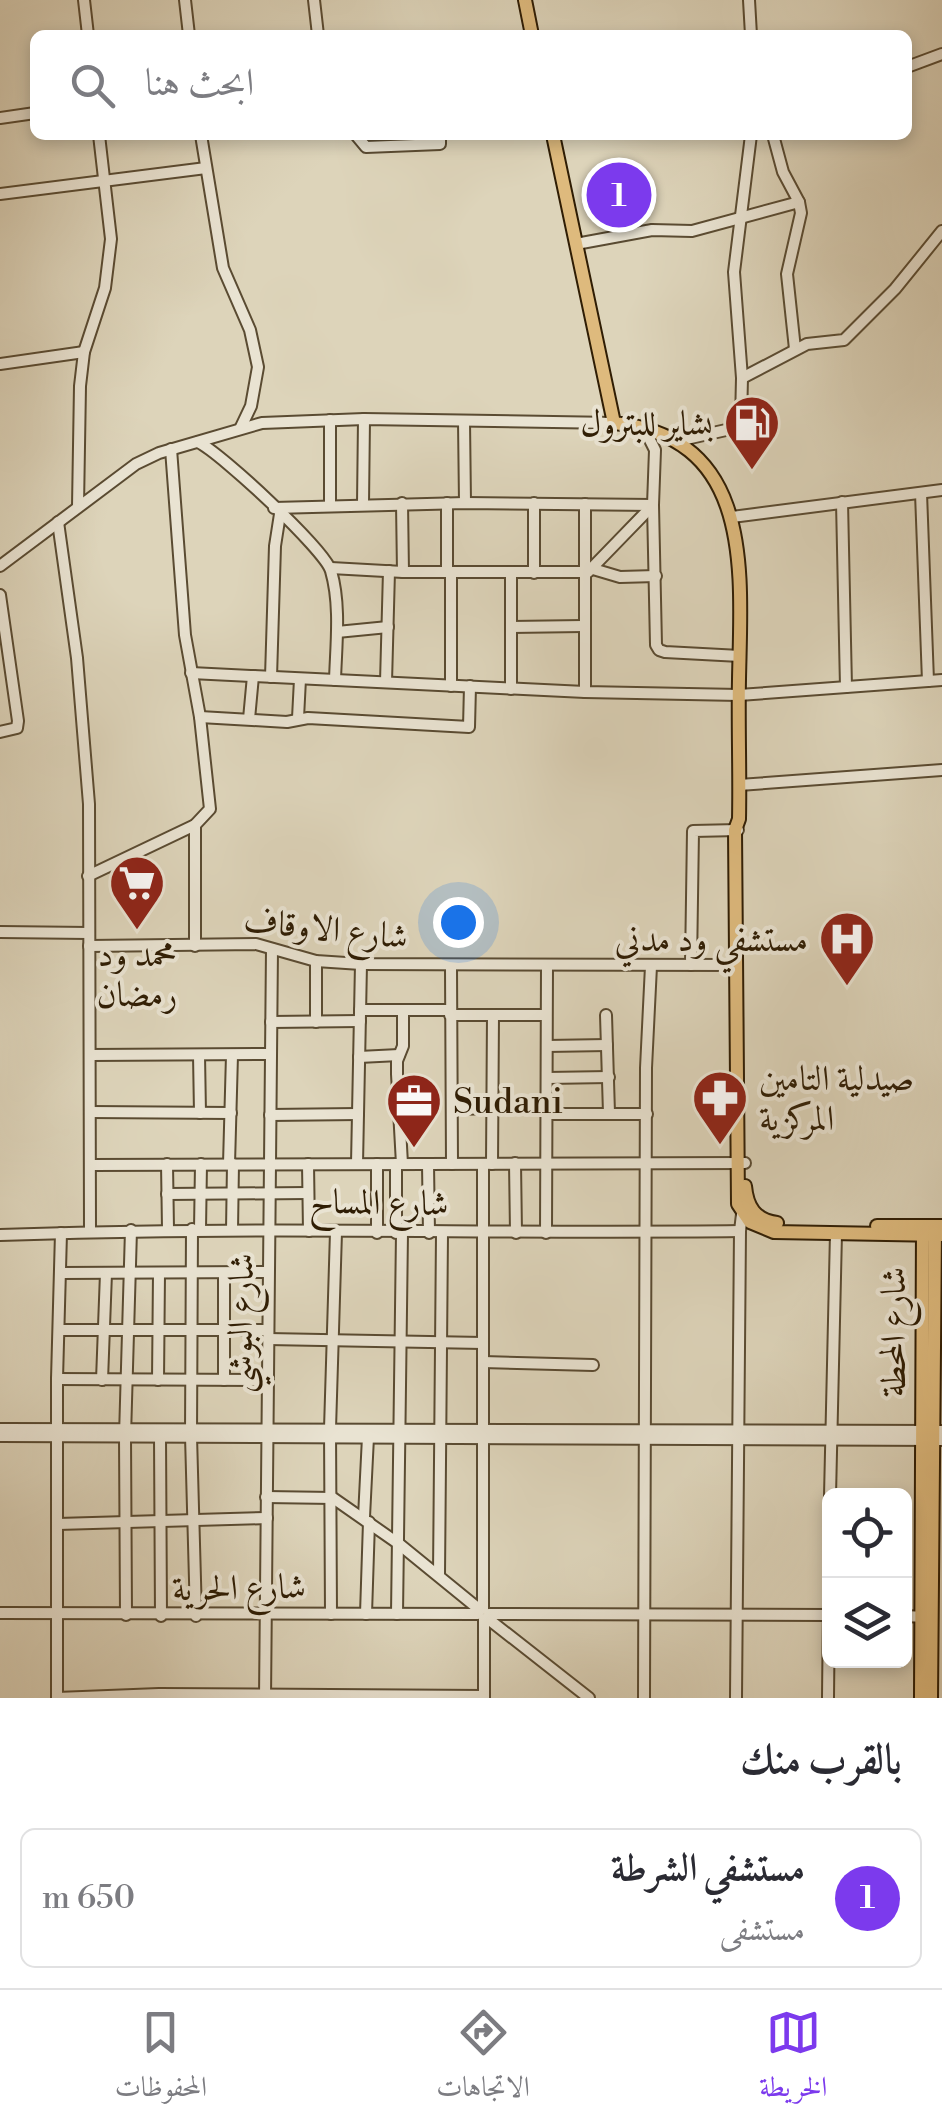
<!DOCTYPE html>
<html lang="ar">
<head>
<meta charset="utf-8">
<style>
	body { margin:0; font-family:"Libre Bodoni",Amiri,serif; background:#f2f2f3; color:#2b2b33; direction:rtl }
	.controls { position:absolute; right:30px; bottom:30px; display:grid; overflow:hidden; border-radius:15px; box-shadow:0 5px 15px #0003 }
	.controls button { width:90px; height:90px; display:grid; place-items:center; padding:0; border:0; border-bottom:2px solid #e1e1e2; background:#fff; color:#2b2b33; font:50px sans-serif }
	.you { position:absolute; left:458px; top:922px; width:35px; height:35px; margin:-25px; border:8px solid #fff; border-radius:50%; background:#1a73e8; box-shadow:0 0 0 15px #1a73e833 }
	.badge { display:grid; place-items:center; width:65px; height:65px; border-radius:50%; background:#7c3aed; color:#fff; font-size:32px; font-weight:700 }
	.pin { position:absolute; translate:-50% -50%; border:5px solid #fff; box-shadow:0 2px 10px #0006 }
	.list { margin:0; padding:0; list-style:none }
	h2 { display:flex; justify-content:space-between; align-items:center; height:130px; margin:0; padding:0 40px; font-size:42px }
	h2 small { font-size:32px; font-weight:400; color:#7c7c81 }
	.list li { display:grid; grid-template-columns:65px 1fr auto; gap:30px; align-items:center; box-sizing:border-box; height:140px; margin:0 20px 20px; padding:0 20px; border:2px solid #e1e1e2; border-radius:15px }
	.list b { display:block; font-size:38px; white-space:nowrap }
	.list p { margin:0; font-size:32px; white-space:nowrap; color:#7c7c81 }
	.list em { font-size:32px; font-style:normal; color:#7c7c81 }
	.icon { flex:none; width:55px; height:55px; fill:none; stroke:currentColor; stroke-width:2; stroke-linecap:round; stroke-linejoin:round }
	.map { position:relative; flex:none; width:942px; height:1698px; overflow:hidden; direction:ltr }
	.search { position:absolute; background:#fff; box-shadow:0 5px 15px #0003; left:30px; right:30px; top:30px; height:110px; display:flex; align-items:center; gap:25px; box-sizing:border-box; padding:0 35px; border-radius:15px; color:#7c7c81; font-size:38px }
	.sheet { height:290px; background:#fff }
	nav { display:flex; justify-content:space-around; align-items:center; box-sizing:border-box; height:140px; border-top:2px solid #e1e1e2; background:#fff; font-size:28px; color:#7c7c81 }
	nav a { display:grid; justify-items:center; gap:5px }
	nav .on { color:#7c3aed }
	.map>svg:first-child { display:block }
</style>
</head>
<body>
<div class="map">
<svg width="942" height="1698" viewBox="0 0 942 1698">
	<rect width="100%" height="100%" fill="#ddd4ba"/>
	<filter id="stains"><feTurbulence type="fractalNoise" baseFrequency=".002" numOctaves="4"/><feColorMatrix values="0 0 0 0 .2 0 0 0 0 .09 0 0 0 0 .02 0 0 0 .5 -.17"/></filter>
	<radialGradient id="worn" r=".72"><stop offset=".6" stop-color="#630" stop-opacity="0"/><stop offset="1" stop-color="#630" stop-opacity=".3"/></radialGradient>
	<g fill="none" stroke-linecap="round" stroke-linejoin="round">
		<g stroke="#5a4b32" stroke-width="14">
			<g id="minor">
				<path d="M84 0 88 35"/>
				<path d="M185 0 189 35"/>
				<path d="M314 0 318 35"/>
				<path d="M749 0 751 35"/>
				<path d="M907 67 942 54"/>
				<path d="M0 118 35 113"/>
				<path d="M201 135 223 268 250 330 258 367 251 406 241 427"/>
				<path d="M356 135 366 147 440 144V135"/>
				<path d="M773 135 783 172 799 202 801 213 787 274 795 349"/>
				<path d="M0 194 206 168"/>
				<path d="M576 244 652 230 692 231 799 202"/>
				<path d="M0 364 84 352"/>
				<path d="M742 378 807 344 844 340 895 289 942 231"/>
				<path d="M464 421 465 503"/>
				<path d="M644 428 655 450 653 505 656 645 659 650 665 652 740 656"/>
				<path d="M677 441 735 428 741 421 742 378 734 272 751 135"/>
				<path d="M198 442C221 453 325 550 331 571 341 605 336 646 335 680"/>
				<path d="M921 493 928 681"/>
				<path d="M842 502 846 687"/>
				<path d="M402 503 403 572"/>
				<path d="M330 504V420"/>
				<path d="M363 504 364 419"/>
				<path d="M585 504V692"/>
				<path d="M78 506 80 386 84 352 105 288 111 239 99 135"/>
				<path d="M274 508 465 503 653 505"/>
				<path d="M732 517 942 490"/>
				<path d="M58 522 77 658 89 804 90 1230"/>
				<path d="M0 566 136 464 159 453 262 423 364 419 614 423"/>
				<path d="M331 568 403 572H588L653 505"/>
				<path d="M593 569 620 577 656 576"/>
				<path d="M447 572V503"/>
				<path d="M451 572V686"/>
				<path d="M511 572V689"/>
				<path d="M534 573V503"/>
				<path d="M0 595 18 721 17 728 0 732"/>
				<path d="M511 627 583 626"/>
				<path d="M337 632 388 627"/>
				<path d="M191 673 585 692 739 695 942 680"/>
				<path d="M271 677 275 546 280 514"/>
				<path d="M386 682 389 571"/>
				<path d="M200 717 287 722 308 718 469 727 470 686"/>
				<path d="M298 718 300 679"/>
				<path d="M249 719 253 676"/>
				<path d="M739 785 942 770"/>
				<path d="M88 876 195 825 210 809 200 717 185 635 171 449"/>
				<path d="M0 932 89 933"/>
				<path d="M89 946 256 944 316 961 361 964 737 965"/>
				<path d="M195 946V825"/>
				<path d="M316 961V1022"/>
				<path d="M691 965 693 831 738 830"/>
				<path d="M451 967 452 1164"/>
				<path d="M360 1010H450"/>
				<path d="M450 1015H546"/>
				<path d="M606 1015 609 1113"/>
				<path d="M271 1022 360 1021"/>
				<path d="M547 1046 607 1045"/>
				<path d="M90 1055 271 1054"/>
				<path d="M199 1055 200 1113"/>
				<path d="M359 1057 399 1055"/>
				<path d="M547 1078 609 1077"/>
				<path d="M452 1109 547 1107"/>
				<path d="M90 1112 231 1113"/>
				<path d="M547 1114H647"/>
				<path d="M270 1115 358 1114"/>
				<path d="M515 1163 516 1233"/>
				<path d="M167 1164 168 1229"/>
				<path d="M229 1164 232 1055"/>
				<path d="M308 1164 309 1231"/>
				<path d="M357 1164 361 964"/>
				<path d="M396 1164V1233"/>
				<path d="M402 1164 397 1074V1061L403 1046V1010"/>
				<path d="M428 1164 429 1233"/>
				<path d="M483 1164V1609"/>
				<path d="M492 1164 493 1015"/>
				<path d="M91 1165 745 1163"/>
				<path d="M167 1194 308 1193"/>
				<path d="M192 1229 191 1436 196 1616"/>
				<path d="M200 1229 201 1164"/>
				<path d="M232 1230 233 1164"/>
				<path d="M377 1233V1164"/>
				<path d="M546 1233 547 967"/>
				<path d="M0 1235C246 1226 493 1234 740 1231"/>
				<path d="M60 1273 268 1272"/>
				<path d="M224 1273V1380"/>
				<path d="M59 1330H268"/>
				<path d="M268 1339 483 1343"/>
				<path d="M483 1362 593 1365"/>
				<path d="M57 1379 267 1380"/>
				<path d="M102 1380 106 1273"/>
				<path d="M158 1380 159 1273"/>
				<path d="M0 1429 942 1431"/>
				<path d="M0 1436 942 1440"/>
				<path d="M160 1436 161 1616"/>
				<path d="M830 1496 836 1233"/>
				<path d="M266 1497 333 1498 399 1544 480 1610"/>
				<path d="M364 1517 368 1437"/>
				<path d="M58 1524 267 1518"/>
				<path d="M439 1575 442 1234"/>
				<path d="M0 1613 478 1614"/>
				<path d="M331 1614 330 1429 336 1232"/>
				<path d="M366 1614 369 1522"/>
				<path d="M397 1614 402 1233"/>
				<path d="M489 1614 830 1615"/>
				<path d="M126 1615 125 1436 131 1230"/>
				<path d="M904 1616 926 1617"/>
				<path d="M487 1618 589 1698"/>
				<path d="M484 1619V1698"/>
				<path d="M57 1698V1379L61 1233"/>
				<path d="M57 1698 159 1694 484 1696"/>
				<path d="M265 1698 272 949"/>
				<path d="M644 1698 646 1068 651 966"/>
				<path d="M736 1698 740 1231 742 1214 746 1211"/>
				<path d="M828 1698 830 1513"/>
			</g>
		</g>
		<g stroke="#2f1d04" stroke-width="16">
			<g id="major">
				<path d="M525 0 532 35"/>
				<path d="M553 135 614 423C755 437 741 573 739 679 738 726 740 772 739 819L735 830 738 1204 750 1222 774 1232 942 1235"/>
				<path d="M745 1186C747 1207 755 1220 777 1223"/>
				<path d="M877 1226H942"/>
				<path d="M921 1698 923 1228"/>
				<path d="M931 1698 935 1231"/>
			</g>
		</g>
		<use href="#minor" stroke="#e9e3d2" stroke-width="10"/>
		<use href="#major" stroke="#deba7d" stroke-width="12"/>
	</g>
	<defs>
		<g id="fuel-pin" transform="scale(2.875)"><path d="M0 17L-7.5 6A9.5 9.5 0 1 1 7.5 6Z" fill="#8f2418" stroke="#e9e3d2"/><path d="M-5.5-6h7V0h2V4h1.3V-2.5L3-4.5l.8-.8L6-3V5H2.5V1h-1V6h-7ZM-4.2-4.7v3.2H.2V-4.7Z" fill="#fff"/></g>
		<g id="supermarket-pin" transform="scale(2.875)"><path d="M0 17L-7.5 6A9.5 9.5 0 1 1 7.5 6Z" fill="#8f2418" stroke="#e9e3d2"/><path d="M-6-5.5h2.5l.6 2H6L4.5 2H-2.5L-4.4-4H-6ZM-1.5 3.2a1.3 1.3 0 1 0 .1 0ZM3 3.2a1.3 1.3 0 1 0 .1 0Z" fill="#fff"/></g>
		<g id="hospital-pin" transform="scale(2.875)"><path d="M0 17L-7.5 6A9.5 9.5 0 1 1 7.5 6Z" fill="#8f2418" stroke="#e9e3d2"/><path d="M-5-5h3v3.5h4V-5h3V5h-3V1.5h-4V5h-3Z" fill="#fff"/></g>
		<g id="pharmacy-pin" transform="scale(2.875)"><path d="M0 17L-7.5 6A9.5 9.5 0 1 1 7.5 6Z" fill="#8f2418" stroke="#e9e3d2"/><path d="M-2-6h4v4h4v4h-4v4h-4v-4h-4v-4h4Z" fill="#fff"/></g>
		<g id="office-pin" transform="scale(2.875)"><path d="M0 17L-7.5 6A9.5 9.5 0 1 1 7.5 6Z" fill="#8f2418" stroke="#e9e3d2"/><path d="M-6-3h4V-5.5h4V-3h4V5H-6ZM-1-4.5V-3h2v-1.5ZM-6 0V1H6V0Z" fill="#fff"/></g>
	</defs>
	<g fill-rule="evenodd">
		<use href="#fuel-pin" x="752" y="423"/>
		<use href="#supermarket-pin" x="137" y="883"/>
		<use href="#hospital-pin" x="847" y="939"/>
		<use href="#pharmacy-pin" x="720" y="1098"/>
		<use href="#office-pin" x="414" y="1101"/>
	</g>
	<g text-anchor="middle" stroke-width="8" stroke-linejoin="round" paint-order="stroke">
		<g font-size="35" fill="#2f1d04" stroke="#e9e3d2" text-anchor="end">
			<text x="713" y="435">بشاير للبترول</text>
			<text x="808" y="951">مستشفي ود مدني</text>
			<text x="137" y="966" text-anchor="middle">محمد ود<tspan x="137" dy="40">رمضان</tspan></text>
			<text x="759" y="1090" text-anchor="start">صيدلية التامين<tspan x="759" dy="40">المركزية</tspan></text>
			<text x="453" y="1113" text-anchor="start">Sudani</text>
		</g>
		<g font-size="35" fill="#2f1d04" stroke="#e9e3d2">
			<text transform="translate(326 928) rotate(6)" y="12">شارع الاوقاف</text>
			<text transform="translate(379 1202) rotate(1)" y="12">شارع المساح</text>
			<text transform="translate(240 1323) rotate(-89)" y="12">شارع البوشي</text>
			<text transform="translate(893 1332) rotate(-90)" y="12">شارع المحطة</text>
			<text transform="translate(239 1587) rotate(-1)" y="12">شارع الحرية</text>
		</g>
	</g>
	<rect width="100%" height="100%" filter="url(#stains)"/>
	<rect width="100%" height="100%" fill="url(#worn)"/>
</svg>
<div class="controls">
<button><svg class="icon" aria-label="locate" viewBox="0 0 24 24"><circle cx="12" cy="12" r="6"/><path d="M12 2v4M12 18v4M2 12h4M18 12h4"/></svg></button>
<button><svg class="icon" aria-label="layers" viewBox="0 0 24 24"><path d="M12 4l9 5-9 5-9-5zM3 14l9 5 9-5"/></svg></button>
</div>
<div class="you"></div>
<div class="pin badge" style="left:619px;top:195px">1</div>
<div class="search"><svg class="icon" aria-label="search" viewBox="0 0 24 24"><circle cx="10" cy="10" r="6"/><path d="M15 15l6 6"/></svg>ابحث هنا</div>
</div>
<section class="sheet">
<h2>بالقرب منك<small></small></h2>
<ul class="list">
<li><span class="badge">1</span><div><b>مستشفي الشرطة</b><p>مستشفى</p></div><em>650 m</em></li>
</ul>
</section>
<nav>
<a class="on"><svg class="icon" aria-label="map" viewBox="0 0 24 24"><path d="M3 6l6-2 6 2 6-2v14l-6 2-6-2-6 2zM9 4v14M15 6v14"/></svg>الخريطة</a>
<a><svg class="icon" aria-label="directions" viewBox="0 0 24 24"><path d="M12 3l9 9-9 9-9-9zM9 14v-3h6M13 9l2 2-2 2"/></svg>الاتجاهات</a>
<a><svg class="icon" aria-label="saved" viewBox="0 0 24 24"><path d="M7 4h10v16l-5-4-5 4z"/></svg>المحفوظات</a>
</nav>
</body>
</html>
